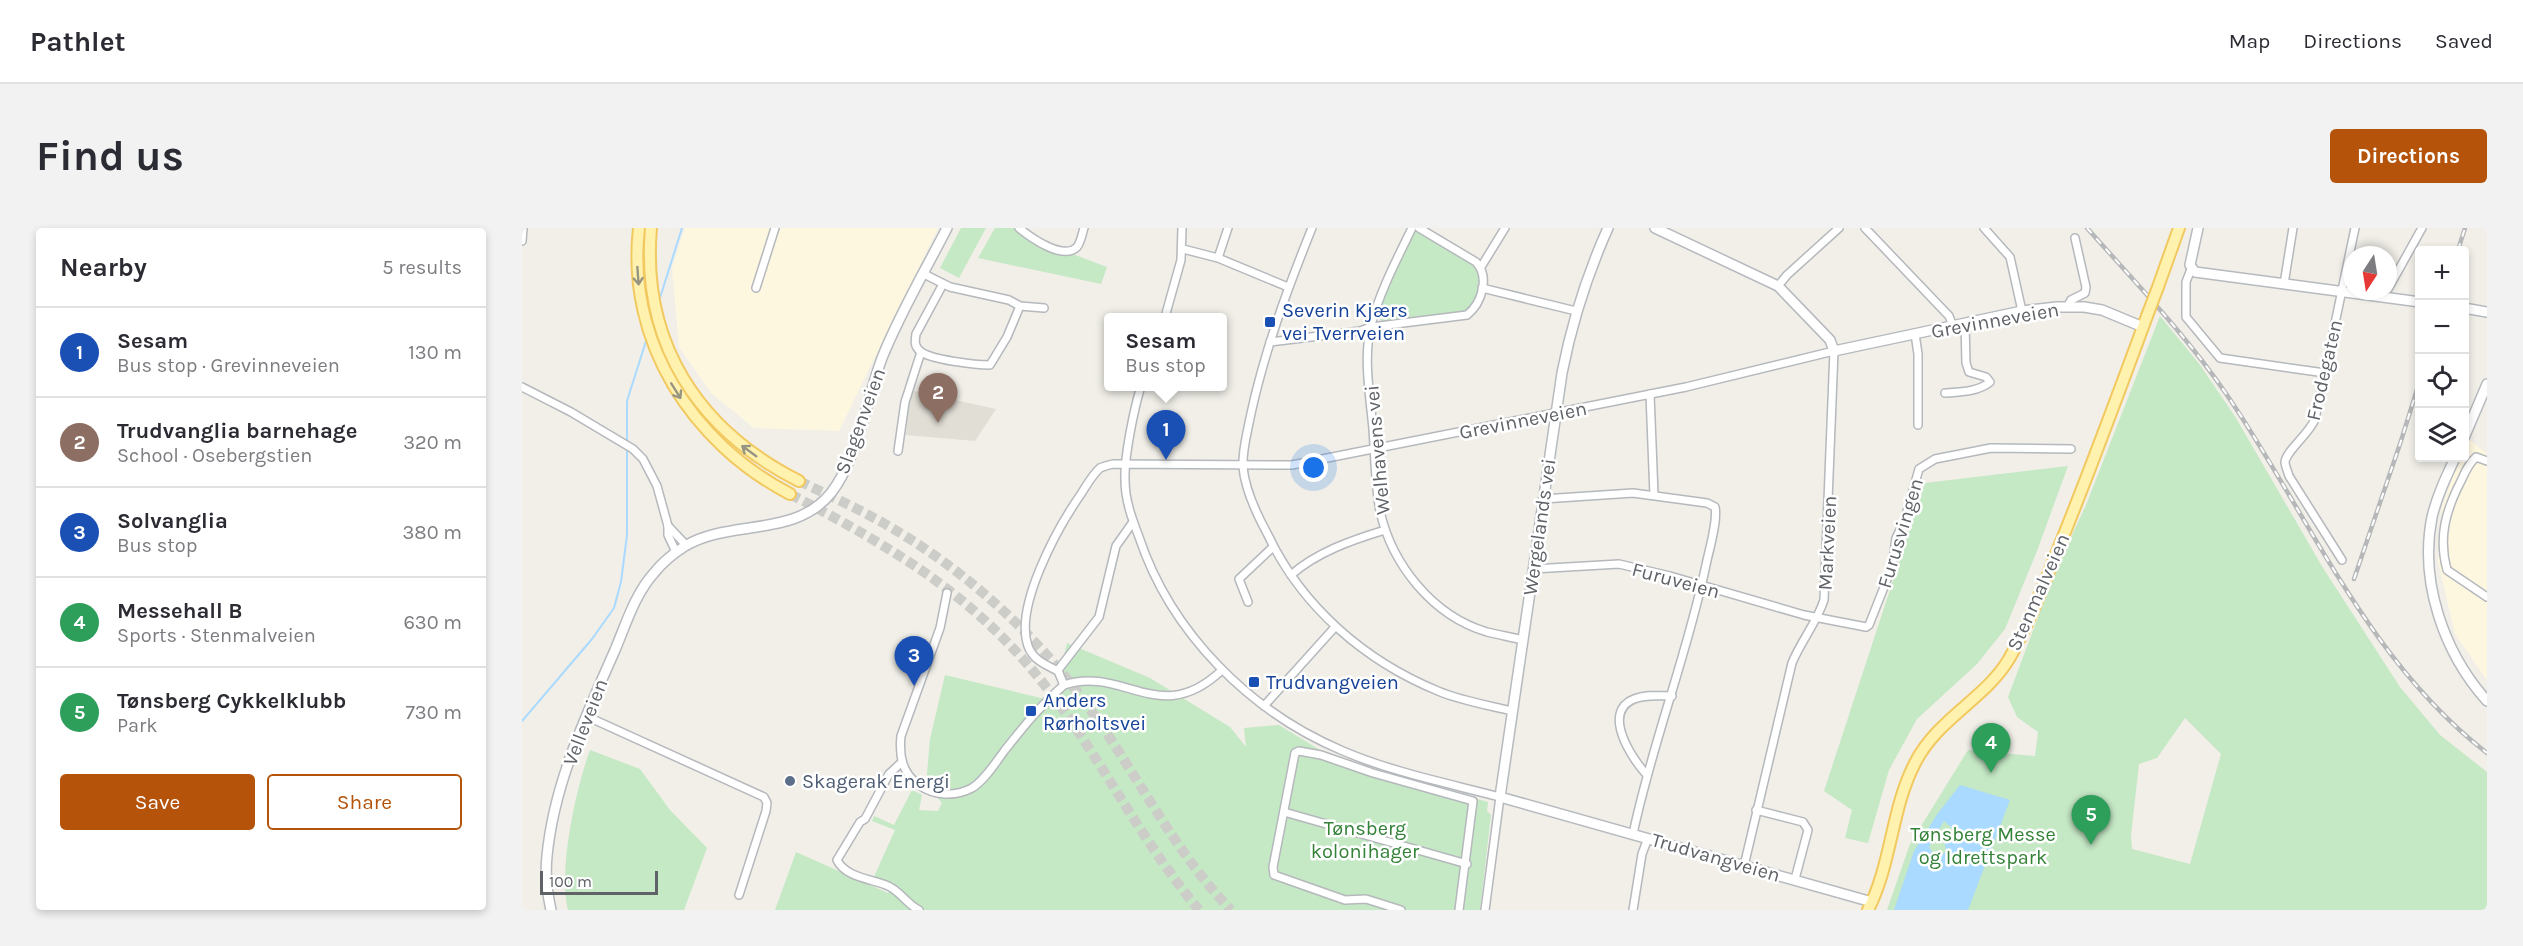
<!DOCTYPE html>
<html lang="en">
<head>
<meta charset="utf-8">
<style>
	body { margin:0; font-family:Karla,sans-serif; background:#f2f2f3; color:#2b2b33 }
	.controls { position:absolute; right:18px; top:18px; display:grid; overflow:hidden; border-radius:6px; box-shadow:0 3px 9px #0003 }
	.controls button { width:54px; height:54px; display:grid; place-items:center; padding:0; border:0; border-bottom:2px solid #e1e1e2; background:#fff; color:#2b2b33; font:30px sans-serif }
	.compass { position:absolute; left:1821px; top:18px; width:54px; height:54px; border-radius:50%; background:#fff; box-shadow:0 3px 9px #0003; rotate:192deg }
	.scale { position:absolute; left:18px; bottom:15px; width:118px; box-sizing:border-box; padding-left:6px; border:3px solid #5f6368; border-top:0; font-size:16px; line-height:21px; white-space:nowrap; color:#5f6368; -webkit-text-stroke:4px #fff; paint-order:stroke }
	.you { position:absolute; left:792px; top:240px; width:21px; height:21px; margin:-15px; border:4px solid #fff; border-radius:50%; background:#1a73e8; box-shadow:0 0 0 9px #1a73e833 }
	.badge { display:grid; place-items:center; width:39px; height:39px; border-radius:50%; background:#b45309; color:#fff; font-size:20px; font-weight:700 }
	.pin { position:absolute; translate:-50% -50px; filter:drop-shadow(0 2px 3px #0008) }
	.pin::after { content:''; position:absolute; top:32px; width:21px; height:18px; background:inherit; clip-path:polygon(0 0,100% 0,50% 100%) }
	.popup { position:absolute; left:582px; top:85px; width:123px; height:78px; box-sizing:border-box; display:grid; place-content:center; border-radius:6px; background:#fff; filter:drop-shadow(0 2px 4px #0005); font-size:20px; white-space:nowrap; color:#7c7c81 }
	.popup b { font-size:22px; color:#2b2b33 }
	.popup::after { content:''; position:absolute; left:50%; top:100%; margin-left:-12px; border:12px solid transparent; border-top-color:#fff }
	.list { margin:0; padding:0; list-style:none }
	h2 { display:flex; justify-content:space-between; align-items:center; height:78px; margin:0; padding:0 24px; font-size:26px }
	h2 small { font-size:20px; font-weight:400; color:#7c7c81 }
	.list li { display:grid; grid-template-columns:39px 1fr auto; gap:18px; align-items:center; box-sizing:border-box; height:90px; padding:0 24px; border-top:2px solid #e1e1e2 }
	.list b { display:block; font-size:22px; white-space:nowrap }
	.list p { margin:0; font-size:20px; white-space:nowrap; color:#7c7c81 }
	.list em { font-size:20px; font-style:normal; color:#7c7c81 }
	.actions { display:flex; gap:12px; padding:18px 24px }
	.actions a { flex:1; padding:14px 0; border:2px solid #b45309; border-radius:6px; text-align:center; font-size:21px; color:#b45309 }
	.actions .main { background:#b45309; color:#fff }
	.icon { flex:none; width:33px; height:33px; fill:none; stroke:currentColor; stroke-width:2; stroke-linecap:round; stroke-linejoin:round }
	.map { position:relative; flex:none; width:1965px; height:682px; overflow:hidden; border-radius:6px }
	header { display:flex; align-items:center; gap:36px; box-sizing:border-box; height:84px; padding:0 30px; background:#fff; border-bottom:2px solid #e1e1e2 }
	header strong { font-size:28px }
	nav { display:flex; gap:33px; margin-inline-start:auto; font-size:21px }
	.intro { display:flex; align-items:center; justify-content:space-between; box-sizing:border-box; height:144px; padding:0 36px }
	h1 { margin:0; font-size:42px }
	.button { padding:15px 27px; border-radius:6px; background:#b45309; color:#fff; font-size:21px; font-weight:700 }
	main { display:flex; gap:36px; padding:0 36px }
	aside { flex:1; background:#fff; border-radius:6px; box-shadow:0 3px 9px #0003 }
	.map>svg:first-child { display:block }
</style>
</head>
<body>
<header>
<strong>Pathlet</strong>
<nav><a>Map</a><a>Directions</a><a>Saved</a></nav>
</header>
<div class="intro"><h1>Find us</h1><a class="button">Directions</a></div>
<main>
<aside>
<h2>Nearby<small>5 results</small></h2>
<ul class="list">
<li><span class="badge" style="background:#1a4fb4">1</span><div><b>Sesam</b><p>Bus stop · Grevinneveien</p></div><em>130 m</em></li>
<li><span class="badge" style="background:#8d6e63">2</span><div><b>Trudvanglia barnehage</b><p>School · Osebergstien</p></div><em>320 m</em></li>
<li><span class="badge" style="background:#1a4fb4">3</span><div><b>Solvanglia</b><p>Bus stop</p></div><em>380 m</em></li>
<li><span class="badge" style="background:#2e9e5b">4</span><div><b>Messehall B</b><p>Sports · Stenmalveien</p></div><em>630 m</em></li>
<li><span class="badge" style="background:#2e9e5b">5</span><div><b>Tønsberg Cykkelklubb</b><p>Park</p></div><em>730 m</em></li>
</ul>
<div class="actions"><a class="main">Save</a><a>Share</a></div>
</aside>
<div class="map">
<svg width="1965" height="682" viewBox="0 0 1965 682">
	<rect width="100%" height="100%" fill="#f1efe8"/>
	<g fill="#fef7e0">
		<path d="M163 0H416L317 203 232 200 189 165 157 119 150 40Z"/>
		<path d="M1944 209 1965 226V452L1933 406 1916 333 1920 280 1937 230H1942Z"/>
	</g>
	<path fill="#e1ded6" d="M388 162 474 181 453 213 384 207Z"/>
	<g fill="#c5e8c5" fill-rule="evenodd">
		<path d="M439 0H464L437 50 418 40Z"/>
		<path d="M473 0H492L503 8 585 39 579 56 456 30Z"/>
		<path d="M895 4 955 40C960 55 955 75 943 84L861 95 856 89 859 74 890 6Z"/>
		<path d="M1638 88 1678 137 1714 190 1801 340 1878 459 1918 507 1965 544V682H1365L1388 616 1446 522 1513 528 1516 504 1495 489 1486 469 1535 339 1564 277ZM1663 490 1699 526 1668 636 1610 621 1609 607 1617 536 1635 530Z"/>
		<path d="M1546 238 1515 323 1483 401 1455 436 1395 491 1367 542 1346 615 1323 610 1330 582 1302 563 1403 255Z"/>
		<path d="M545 415 628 450 708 499 724 519 722 500 757 497 798 522 831 536 966 574 965 583 969 587 958 682H253L274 624 366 665 373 657 351 651 373 602 350 593 352 588 372 597 390 562 400 567 397 582 416 583 420 575 404 557 408 511 423 447 531 473Z"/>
		<path d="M68 522 118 541 148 582 185 620 162 682H46C36 642 54 560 68 522Z"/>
	</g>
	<path fill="#aadaff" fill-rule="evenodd" d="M1438 557 1488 572 1446 682H1372L1392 623 1416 585ZM1422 593 1431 601 1429 607 1422 611 1424 623 1421 626 1410 624 1407 619Z"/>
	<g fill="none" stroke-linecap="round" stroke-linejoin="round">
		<g stroke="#aadaff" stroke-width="2">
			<path d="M137 73 160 0"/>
			<path d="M0 493 70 411 92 380 99 354 105 307V173L125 110"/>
		</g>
		<g stroke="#ccccc8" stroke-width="10" stroke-dasharray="10 5" stroke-linecap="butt">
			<path d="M277 253C306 267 335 280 363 296 442 341 512 404 565 477 615 545 650 621 709 682"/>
			<path d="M268 266C379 324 462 373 537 476 586 544 622 616 677 682"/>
		</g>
		<g stroke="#b5b8bc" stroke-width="10">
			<g id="minor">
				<path d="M497 0C508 9 541 33 555 19 559 14 560 6 562 0"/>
				<path d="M790 0C765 62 742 124 728 190 725 206 720 223 721 239 723 262 735 287 746 307 780 379 843 433 916 463 940 473 965 477 990 483"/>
				<path d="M890 0C875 31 858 63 849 97 841 130 848 168 851 201 853 228 853 257 858 283 870 337 911 388 965 404 977 407 989 409 1001 412"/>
				<path d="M1343 0 1427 88 1431 98"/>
				<path d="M1462 0 1488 29 1500 83"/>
				<path d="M0 13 1 0"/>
				<path d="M661 21 696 30 766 59"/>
				<path d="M696 30 706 0"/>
				<path d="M959 39 983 0"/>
				<path d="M1669 41 1664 54V89L1698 130 1803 145"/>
				<path d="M402 46 428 59 487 72 498 78 522 80"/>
				<path d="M421 56 394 106C393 113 392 118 398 123 408 132 455 137 468 137L485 109 498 78"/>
				<path d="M1762 56 1771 0"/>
				<path d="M1256 58 1265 47 1317 0"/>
				<path d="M234 60 253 0"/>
				<path d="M960 60 1054 83"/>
				<path d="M1866 61 1900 0"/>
				<path d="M1545 79 1549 72 1563 65 1564 59 1553 10"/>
				<path d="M643 89 659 32 660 0"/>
				<path d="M1393 106 1396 126V197"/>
				<path d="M748 114 838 103 849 99 945 87C960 75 968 49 954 34L897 0"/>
				<path d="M619 158C612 181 602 229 603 252 603 272 610 291 617 309 649 405 728 484 821 523 870 544 925 555 978 569L963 682"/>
				<path d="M0 159 49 184 111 221 121 231 135 258 146 298V307L154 324"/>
				<path d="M1423 165C1437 164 1456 164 1468 154L1464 149 1447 144 1444 135 1443 95"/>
				<path d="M1128 166 1132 267"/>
				<path d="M376 223 383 174 399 124"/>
				<path d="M1965 233 1954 229C1947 235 1943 244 1939 253 1924 282 1916 309 1925 342L1965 369"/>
				<path d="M1021 271 1111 265 1185 275 1193 279C1196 293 1187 322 1184 337 1165 428 1130 515 1111 606"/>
				<path d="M146 298 164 317"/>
				<path d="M1820 332 1767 248C1766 244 1763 238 1763 234 1764 223 1788 205 1793 191L1833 0"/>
				<path d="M1011 341 1097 336 1148 348 1282 387 1344 399 1347 397 1370 339 1374 310 1382 294 1397 241 1413 231 1469 220 1549 221"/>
				<path d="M769 347C795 324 830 312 863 302"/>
				<path d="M425 365 418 400 379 508C377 528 380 545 397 557 412 568 433 569 450 560 463 552 474 534 483 522 502 498 519 477 542 457L541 455"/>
				<path d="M726 374 717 351 751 319"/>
				<path d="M700 442C638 501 602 437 542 457L536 443C524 437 511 432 506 418 492 378 536 299 559 266 564 258 571 246 578 240 582 238 587 237 591 236L770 237 1164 159 1312 123 1302 372C1295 394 1279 413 1270 435L1222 638"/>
				<path d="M537 445 536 442 577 389 594 318 611 294"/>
				<path d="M742 478 813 399"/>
				<path d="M64 488 242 569 245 575 244 583 217 667"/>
				<path d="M380 534 367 546 343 591 338 594 315 632C323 649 349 651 364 657 378 662 384 676 397 682"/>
				<path d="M1125 547C1110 531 1079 484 1112 471 1124 466 1138 468 1150 468"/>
				<path d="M1234 582 1281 594 1286 602 1273 651"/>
				<path d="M762 584 945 636"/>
				<path d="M879 682 844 671 823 672 752 647 751 639 773 525 777 523 799 527 851 545 951 573 937 682"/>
				<path d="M1111 682 1120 626 1126 610"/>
			</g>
		</g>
		<g stroke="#b6babf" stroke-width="12">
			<g id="secondary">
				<path d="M1086 0C1065 47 1050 94 1040 145L978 569 1350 674"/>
				<path d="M1133 0 1256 58 1308 112 1312 123 1500 83 1535 79H1562L1580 82 1621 99"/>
				<path d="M1676 0 1668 37 1673 44 1898 74"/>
				<path d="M1942 80 1965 84"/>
				<path d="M1942 210 1965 156"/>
				<path d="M1933 230C1924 249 1915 268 1910 289 1897 354 1922 425 1965 473"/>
				<path d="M29 682C25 664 23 646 25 628 32 555 64 488 93 422 104 396 113 366 132 345 140 335 152 325 163 318 208 291 273 310 309 265 335 232 345 170 360 130 378 85 403 43 425 0"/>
			</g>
		</g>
		<g stroke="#f2c960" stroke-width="14">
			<g id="primary">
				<path d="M117 0C104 113 170 215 268 266"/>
				<path d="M129 0C119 115 176 202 277 253"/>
				<path d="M1636 59 1657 0"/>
				<path d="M1346 682C1370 635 1369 581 1393 535 1415 491 1463 471 1487 431 1508 394 1523 353 1539 314 1569 240 1597 164 1625 88"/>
			</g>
		</g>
		<use href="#minor" stroke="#fff" stroke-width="7"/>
		<use href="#secondary" stroke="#fff" stroke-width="9"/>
		<use href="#primary" stroke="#fff2af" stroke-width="10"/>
		<g stroke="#b6b7b8" stroke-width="4.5">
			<g id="rail">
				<path d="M1565 0C1613 54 1664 107 1705 167 1788 289 1845 432 1965 525"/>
				<path d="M1936 22 1943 0"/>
				<path d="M1832 351 1878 216 1898 152"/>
			</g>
		</g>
		<use href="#rail" stroke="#fff" stroke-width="2" stroke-dasharray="7" stroke-linecap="butt"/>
		<g stroke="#f2c960" stroke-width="14" stroke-linecap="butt">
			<path id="primary-bridge" d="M1625 88 1636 59"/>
		</g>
		<use href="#primary-bridge" stroke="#fff2af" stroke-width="10"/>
	</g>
	<defs><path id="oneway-shaft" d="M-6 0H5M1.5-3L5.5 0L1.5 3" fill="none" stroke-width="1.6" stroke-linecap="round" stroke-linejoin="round" transform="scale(1.5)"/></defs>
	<g stroke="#979581">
		<use href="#oneway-shaft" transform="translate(116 48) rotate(86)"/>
		<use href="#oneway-shaft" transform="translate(154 163) rotate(58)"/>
		<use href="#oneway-shaft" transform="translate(227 223) rotate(-144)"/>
	</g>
	<g fill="#1a4fb4" stroke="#fff" stroke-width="2">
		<rect x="742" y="88" width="12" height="12" rx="3"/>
		<rect x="726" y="448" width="12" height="12" rx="3"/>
		<rect x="503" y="477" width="12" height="12" rx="3"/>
	</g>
	<circle fill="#5c6f8a" stroke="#fff" stroke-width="2" cx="268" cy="553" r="6"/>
	<g text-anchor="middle" stroke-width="5" stroke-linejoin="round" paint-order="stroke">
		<g font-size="20" fill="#164399" stroke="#fff" text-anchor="start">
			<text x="760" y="89">Severin Kjærs<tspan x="760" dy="23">vei Tverrveien</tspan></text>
			<text x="744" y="461">Trudvangveien</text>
			<text x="521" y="479">Anders<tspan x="521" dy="23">Rørholtsvei</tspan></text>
		</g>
		<g font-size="20" fill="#5f6368" stroke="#fff">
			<text transform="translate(1473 92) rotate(-10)" y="7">Grevinneveien</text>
			<text transform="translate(1802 142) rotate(-77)" y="7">Frodegaten</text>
			<text transform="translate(1001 192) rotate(-11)" y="7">Grevinneveien</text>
			<text transform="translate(338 193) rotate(-70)" y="7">Slagenveien</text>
			<text transform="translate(855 222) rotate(-95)" y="7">Welhavens vei</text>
			<text transform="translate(1017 299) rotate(-82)" y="7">Wergelands vei</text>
			<text transform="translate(1378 305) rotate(-73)" y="7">Furusvingen</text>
			<text transform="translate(1305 315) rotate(-87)" y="7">Markveien</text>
			<text transform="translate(1154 352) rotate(15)" y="7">Furuveien</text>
			<text transform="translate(1516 364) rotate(-66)" y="7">Stenmalveien</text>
			<text transform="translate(63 494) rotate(-69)" y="7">Velleveien</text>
			<text transform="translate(1194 629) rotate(16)" y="7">Trudvangveien</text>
		</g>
		<g font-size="20" fill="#4e5e75" stroke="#fff" text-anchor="start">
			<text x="280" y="560">Skagerak Energi</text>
		</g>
		<g font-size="20" fill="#348238" stroke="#fff">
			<text x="843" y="607">Tønsberg<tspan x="843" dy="23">kolonihager</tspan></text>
			<text x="1461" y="613">Tønsberg Messe<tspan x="1461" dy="23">og Idrettspark</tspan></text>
		</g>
	</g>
</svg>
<div class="controls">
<button>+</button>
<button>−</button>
<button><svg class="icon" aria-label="locate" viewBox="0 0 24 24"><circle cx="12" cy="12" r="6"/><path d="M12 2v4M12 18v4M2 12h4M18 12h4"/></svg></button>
<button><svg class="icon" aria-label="layers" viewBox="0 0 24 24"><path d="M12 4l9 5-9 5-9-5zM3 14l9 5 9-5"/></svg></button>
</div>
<svg class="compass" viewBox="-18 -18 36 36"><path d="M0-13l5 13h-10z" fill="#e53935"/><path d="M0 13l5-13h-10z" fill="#7c7c81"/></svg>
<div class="scale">100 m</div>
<div class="you"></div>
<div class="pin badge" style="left:644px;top:232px;background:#1a4fb4">1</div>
<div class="popup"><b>Sesam</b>Bus stop</div>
<div class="pin badge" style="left:416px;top:195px;background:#8d6e63">2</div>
<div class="pin badge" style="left:392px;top:458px;background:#1a4fb4">3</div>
<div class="pin badge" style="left:1469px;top:545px;background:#2e9e5b">4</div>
<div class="pin badge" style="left:1569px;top:617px;background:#2e9e5b">5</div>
</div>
</main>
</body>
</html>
